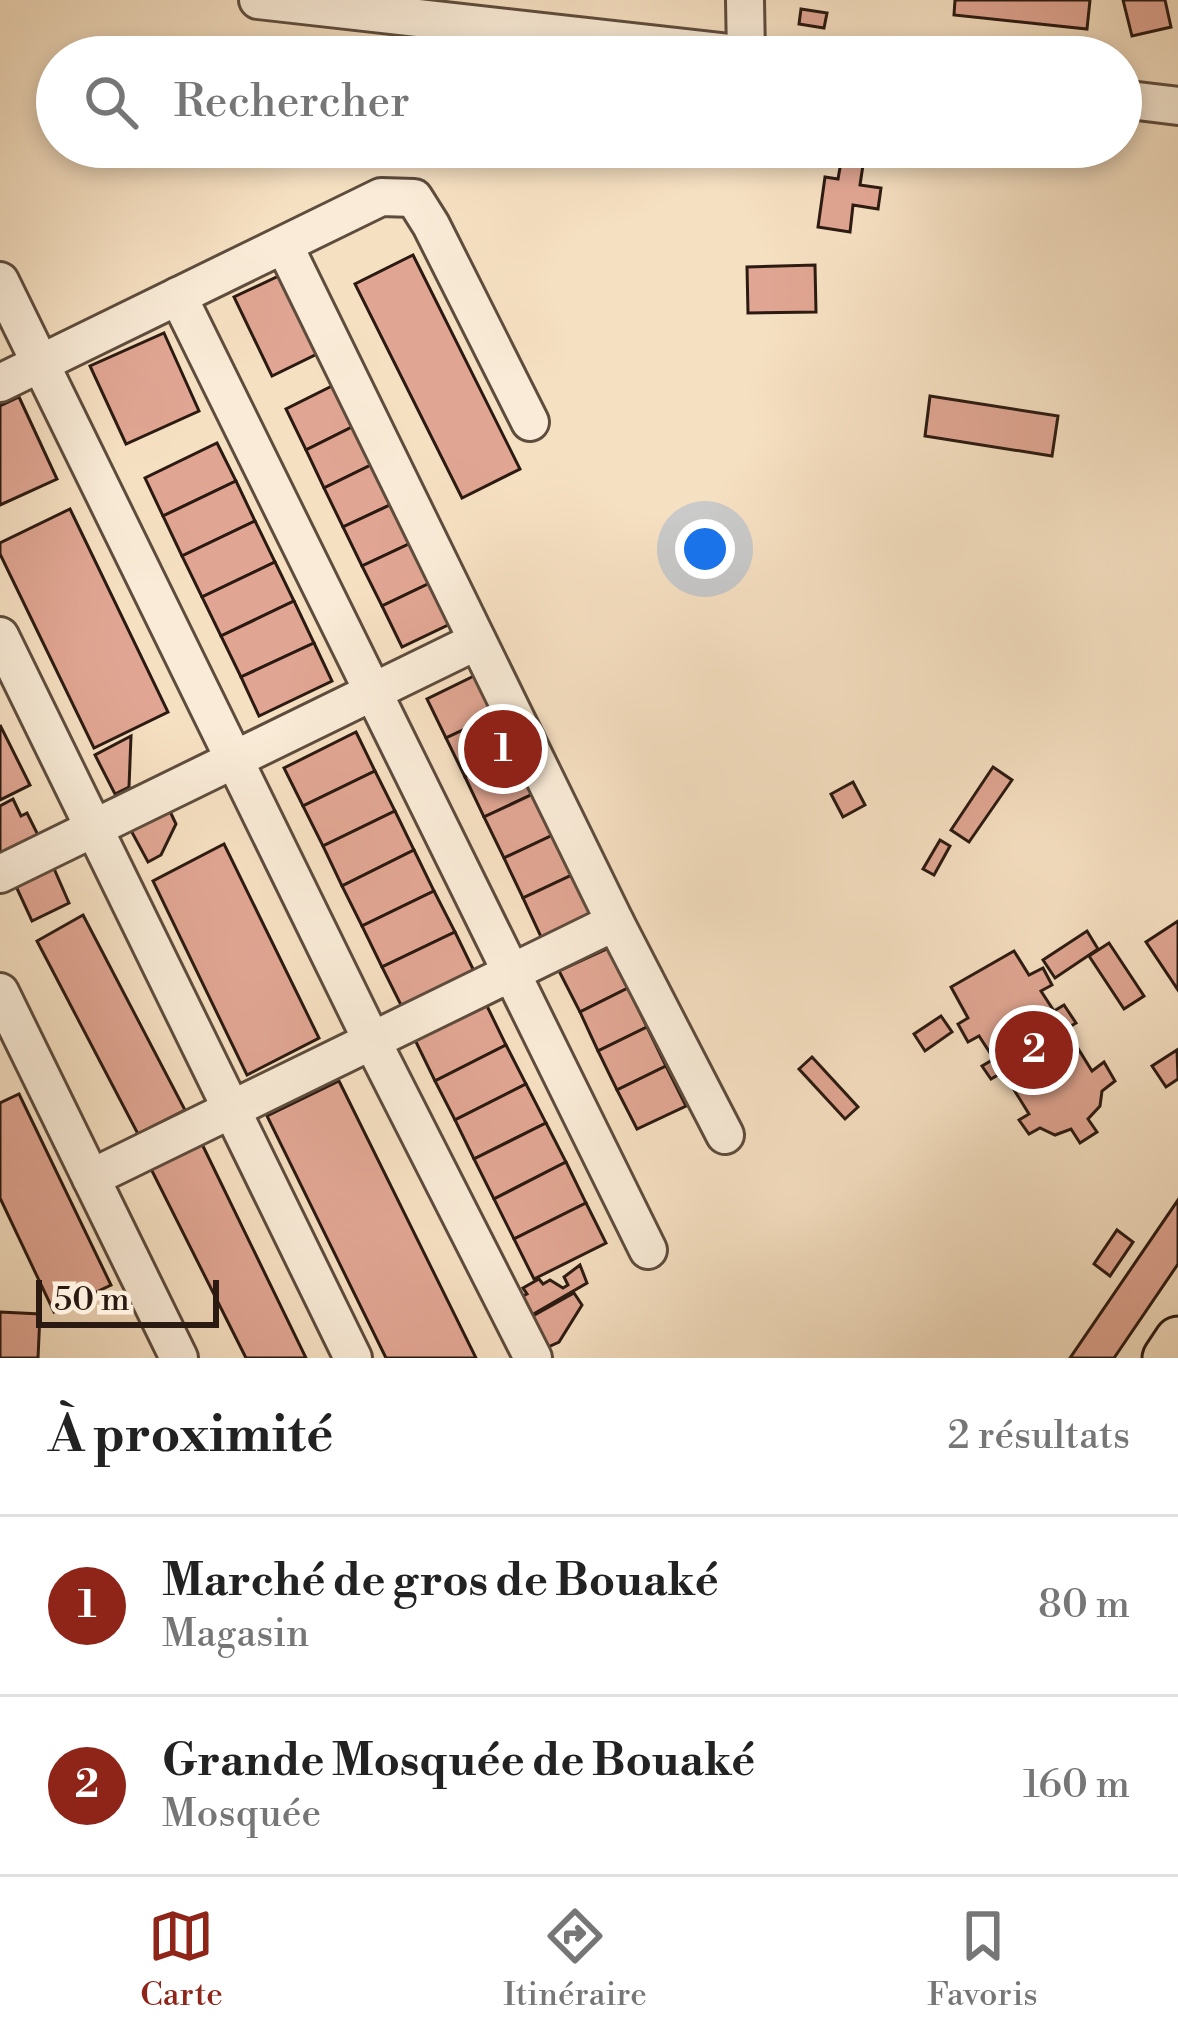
<!DOCTYPE html>
<html lang="fr">
<head>
<meta charset="utf-8">
<style>
	body { margin:0; font-family:"Libre Bodoni",serif; background:#f6f6f6; color:#222 }
	.scale { position:absolute; left:36px; bottom:30px; width:183px; box-sizing:border-box; padding-left:12px; border:6px solid #2b1a11; border-top:0; font-size:33px; line-height:42px; white-space:nowrap; color:#2b1a11; -webkit-text-stroke:9px #f9ebd7; paint-order:stroke }
	.you { position:absolute; left:705px; top:549px; width:42px; height:42px; margin:-30px; border:9px solid #fff; border-radius:50%; background:#1a73e8; box-shadow:0 0 0 18px #1a73e833 }
	.badge { display:grid; place-items:center; width:78px; height:78px; border-radius:50%; background:#8f2418; color:#fff; font-size:39px; font-weight:700 }
	.pin { position:absolute; translate:-50% -50%; border:6px solid #fff; box-shadow:0 3px 12px #0006 }
	.list { margin:0; padding:0; list-style:none }
	h2 { display:flex; justify-content:space-between; align-items:center; height:156px; margin:0; padding:0 48px; font-size:51px }
	h2 small { font-size:39px; font-weight:400; color:#767676 }
	.list li { display:grid; grid-template-columns:78px 1fr auto; gap:36px; align-items:center; box-sizing:border-box; height:180px; padding:0 48px; border-top:3px solid #e0e0e0 }
	.list b { display:block; font-size:45px; white-space:nowrap }
	.list p { margin:0; font-size:39px; white-space:nowrap; color:#767676 }
	.list em { font-size:39px; font-style:normal; color:#767676 }
	.icon { flex:none; width:66px; height:66px; fill:none; stroke:currentColor; stroke-width:2; stroke-linecap:round; stroke-linejoin:round }
	.map { position:relative; flex:none; width:1178px; height:1358px; overflow:hidden }
	.search { position:absolute; background:#fff; box-shadow:0 6px 18px #0003; left:36px; right:36px; top:36px; height:132px; display:flex; align-items:center; gap:30px; box-sizing:border-box; padding:0 42px; border-radius:66px; color:#767676; font-size:45px }
	.sheet { height:516px; background:#fff }
	nav { display:flex; justify-content:space-around; align-items:center; box-sizing:border-box; height:168px; border-top:3px solid #e0e0e0; background:#fff; font-size:33px; color:#767676 }
	nav a { display:grid; justify-items:center; gap:6px }
	nav .on { color:#8f2418 }
	.map>svg:first-child { display:block }
</style>
</head>
<body>
<div class="map">
<svg width="1178" height="1358" viewBox="0 0 1178 1358">
	<rect width="100%" height="100%" fill="#f6e0c2"/>
	<filter id="stains"><feTurbulence type="fractalNoise" baseFrequency=".00167" numOctaves="4"/><feColorMatrix values="0 0 0 0 .2 0 0 0 0 .09 0 0 0 0 .02 0 0 0 .5 -.17"/></filter>
	<radialGradient id="worn" r=".72"><stop offset=".6" stop-color="#630" stop-opacity="0"/><stop offset="1" stop-color="#630" stop-opacity=".3"/></radialGradient>
	<g fill="#e1a693" stroke="#2b1a11" stroke-width="3">
		<path d="M955 0H1090L1087 29 954 15Z"/>
		<path d="M1123 0H1165L1171 27 1132 36Z"/>
		<path d="M801 9 827 13 824 28 799 24Z"/>
		<path d="M841 162 863 165 860 185 881 188 878 209 853 205 850 232 818 227 825 177 838 179Z"/>
		<path d="M413 255 520 469 462 498 355 284Z"/>
		<path d="M815 265 816 312 748 313 747 267Z"/>
		<path d="M283 274 321 352 272 376 234 297Z"/>
		<path d="M164 333 199 411 126 444 90 366Z"/>
		<path d="M334 385 354 426 306 450 286 409Z"/>
		<path d="M930 396 1058 416 1052 456 925 436Z"/>
		<path d="M19 397 57 479 0 505V406Z"/>
		<path d="M354 426 373 464 324 488 306 450Z"/>
		<path d="M217 443 236 481 163 516 145 478Z"/>
		<path d="M373 464 392 504 343 527 324 488Z"/>
		<path d="M236 481 255 521 182 556 163 516Z"/>
		<path d="M392 504 411 543 362 566 343 527Z"/>
		<path d="M70 509 168 712 94 748 0 554V543Z"/>
		<path d="M255 521 275 562 202 597 182 556Z"/>
		<path d="M411 543 430 583 382 606 362 566Z"/>
		<path d="M275 562 294 601 221 636 202 597Z"/>
		<path d="M430 583 450 624 402 647 382 606Z"/>
		<path d="M294 601 314 643 241 677 221 636Z"/>
		<path d="M314 643 332 681 259 716 241 677Z"/>
		<path d="M476 675 495 715 446 738 427 699Z"/>
		<path d="M495 715 514 754 465 777 446 738Z"/>
		<path d="M0 725 30 785 0 800Z"/>
		<path d="M356 732 375 771 303 806 284 768Z"/>
		<path d="M131 736 129 787 115 794 95 755Z"/>
		<path d="M514 754 533 794 484 817 465 777Z"/>
		<path d="M993 767 1012 780 969 842 951 830Z"/>
		<path d="M375 771 395 811 323 846 303 806Z"/>
		<path d="M853 782 865 805 843 817 831 794Z"/>
		<path d="M533 794 553 835 504 858 484 817Z"/>
		<path d="M13 799 21 816 27 813 38 835 0 854V806Z"/>
		<path d="M167 805 176 824 161 855 148 862 128 825Z"/>
		<path d="M395 811 414 850 342 886 323 846Z"/>
		<path d="M553 835 572 875 523 898 504 858Z"/>
		<path d="M940 840 950 846 934 875 923 869Z"/>
		<path d="M224 844 319 1038 247 1075 153 881Z"/>
		<path d="M414 850 434 891 362 926 342 886Z"/>
		<path d="M52 864 69 903 32 921 14 882Z"/>
		<path d="M572 875 590 913 542 939 523 898Z"/>
		<path d="M434 891 455 932 382 967 362 926Z"/>
		<path d="M83 915 185 1110 138 1134 37 941Z"/>
		<path d="M1178 921V990L1146 942Z"/>
		<path d="M1087 931 1098 949 1055 978 1043 960Z"/>
		<path d="M455 932 474 971 402 1007 382 967Z"/>
		<path d="M1109 943 1144 996 1124 1009 1089 956Z"/>
		<path d="M609 948 628 988 580 1012 559 971Z"/>
		<path d="M1014 951 1029 975 1043 968 1052 985 1041 991 1054 1011 1064 1005 1076 1023 1066 1029 1092 1071 1104 1062 1115 1081 1102 1091 1100 1106 1088 1119 1097 1132 1080 1143 1071 1129 1055 1135 1040 1128 1029 1134 1019 1120 1029 1114 1003 1072 991 1079 982 1066 994 1059 979 1036 968 1042 958 1024 968 1018 951 987Z"/>
		<path d="M628 988 647 1027 598 1051 580 1012Z"/>
		<path d="M486 1004 506 1045 435 1081 415 1040Z"/>
		<path d="M941 1016 952 1032 925 1051 914 1034Z"/>
		<path d="M647 1027 666 1066 617 1090 598 1051Z"/>
		<path d="M506 1045 526 1084 455 1120 435 1081Z"/>
		<path d="M1177 1050 1178 1079 1166 1087 1152 1066Z"/>
		<path d="M812 1057 858 1107 845 1119 799 1069Z"/>
		<path d="M666 1066 686 1106 637 1129 617 1090Z"/>
		<path d="M339 1081 476 1358H386L267 1116Z"/>
		<path d="M526 1084 546 1123 474 1159 455 1120Z"/>
		<path d="M19 1094 111 1285 54 1312 0 1198V1103Z"/>
		<path d="M546 1123 566 1162 494 1199 474 1159Z"/>
		<path d="M201 1142 306 1358H246L150 1167Z"/>
		<path d="M566 1162 586 1203 514 1239 494 1199Z"/>
		<path d="M1178 1200V1264L1114 1358H1070Z"/>
		<path d="M586 1203 606 1243 534 1279 514 1239Z"/>
		<path d="M1117 1230 1133 1242 1110 1276 1094 1264Z"/>
		<path d="M580 1265 587 1283 530 1316 519 1298 527 1294 523 1288 539 1279 543 1284 550 1280 563 1288 568 1285 564 1277Z"/>
		<path d="M574 1293 582 1305 559 1342 548 1347 531 1317Z"/>
		<path d="M0 1312 40 1314 38 1358H0Z"/>
	</g>
	<g fill="none" stroke-linecap="round" stroke-linejoin="round">
		<g stroke="#5e4c3d" stroke-width="42">
			<g id="minor">
				<path d="M258 0 765 57"/>
				<path d="M745 0 746 55"/>
				<path d="M1121 99 1178 106"/>
				<path d="M284 245 615 922 725 1135"/>
				<path d="M0 281 372 1041 533 1358"/>
				<path d="M178 296 648 1250"/>
				<path d="M0 383 381 197 414 198 431 225 530 422"/>
				<path d="M0 636 353 1358"/>
				<path d="M0 874 477 641"/>
				<path d="M0 992 179 1358"/>
				<path d="M91 1178 615 922"/>
			</g>
		</g>
		<g stroke="#2b1a11" stroke-width="51">
			<path id="major" d="M1166 1358 1178 1340"/>
		</g>
		<use href="#minor" stroke="#f9ebd7" stroke-width="36"/>
		<use href="#major" stroke="#f6e0c2" stroke-width="45"/>
	</g>
	<circle fill="#9f8f76" cx="216" cy="45" r="9"/>
	<rect width="100%" height="100%" filter="url(#stains)"/>
	<rect width="100%" height="100%" fill="url(#worn)"/>
</svg>
<div class="scale">50 m</div>
<div class="you"></div>
<div class="pin badge" style="left:503px;top:749px">1</div>
<div class="pin badge" style="left:1034px;top:1050px">2</div>
<div class="search"><svg class="icon" aria-label="search" viewBox="0 0 24 24"><circle cx="10" cy="10" r="6"/><path d="M15 15l6 6"/></svg>Rechercher</div>
</div>
<section class="sheet">
<h2>À proximité<small>2 résultats</small></h2>
<ul class="list">
<li><span class="badge">1</span><div><b>Marché de gros de Bouaké</b><p>Magasin</p></div><em>80 m</em></li>
<li><span class="badge">2</span><div><b>Grande Mosquée de Bouaké</b><p>Mosquée</p></div><em>160 m</em></li>
</ul>
</section>
<nav>
<a class="on"><svg class="icon" aria-label="map" viewBox="0 0 24 24"><path d="M3 6l6-2 6 2 6-2v14l-6 2-6-2-6 2zM9 4v14M15 6v14"/></svg>Carte</a>
<a><svg class="icon" aria-label="directions" viewBox="0 0 24 24"><path d="M12 3l9 9-9 9-9-9zM9 14v-3h6M13 9l2 2-2 2"/></svg>Itinéraire</a>
<a><svg class="icon" aria-label="saved" viewBox="0 0 24 24"><path d="M7 4h10v16l-5-4-5 4z"/></svg>Favoris</a>
</nav>
</body>
</html>
